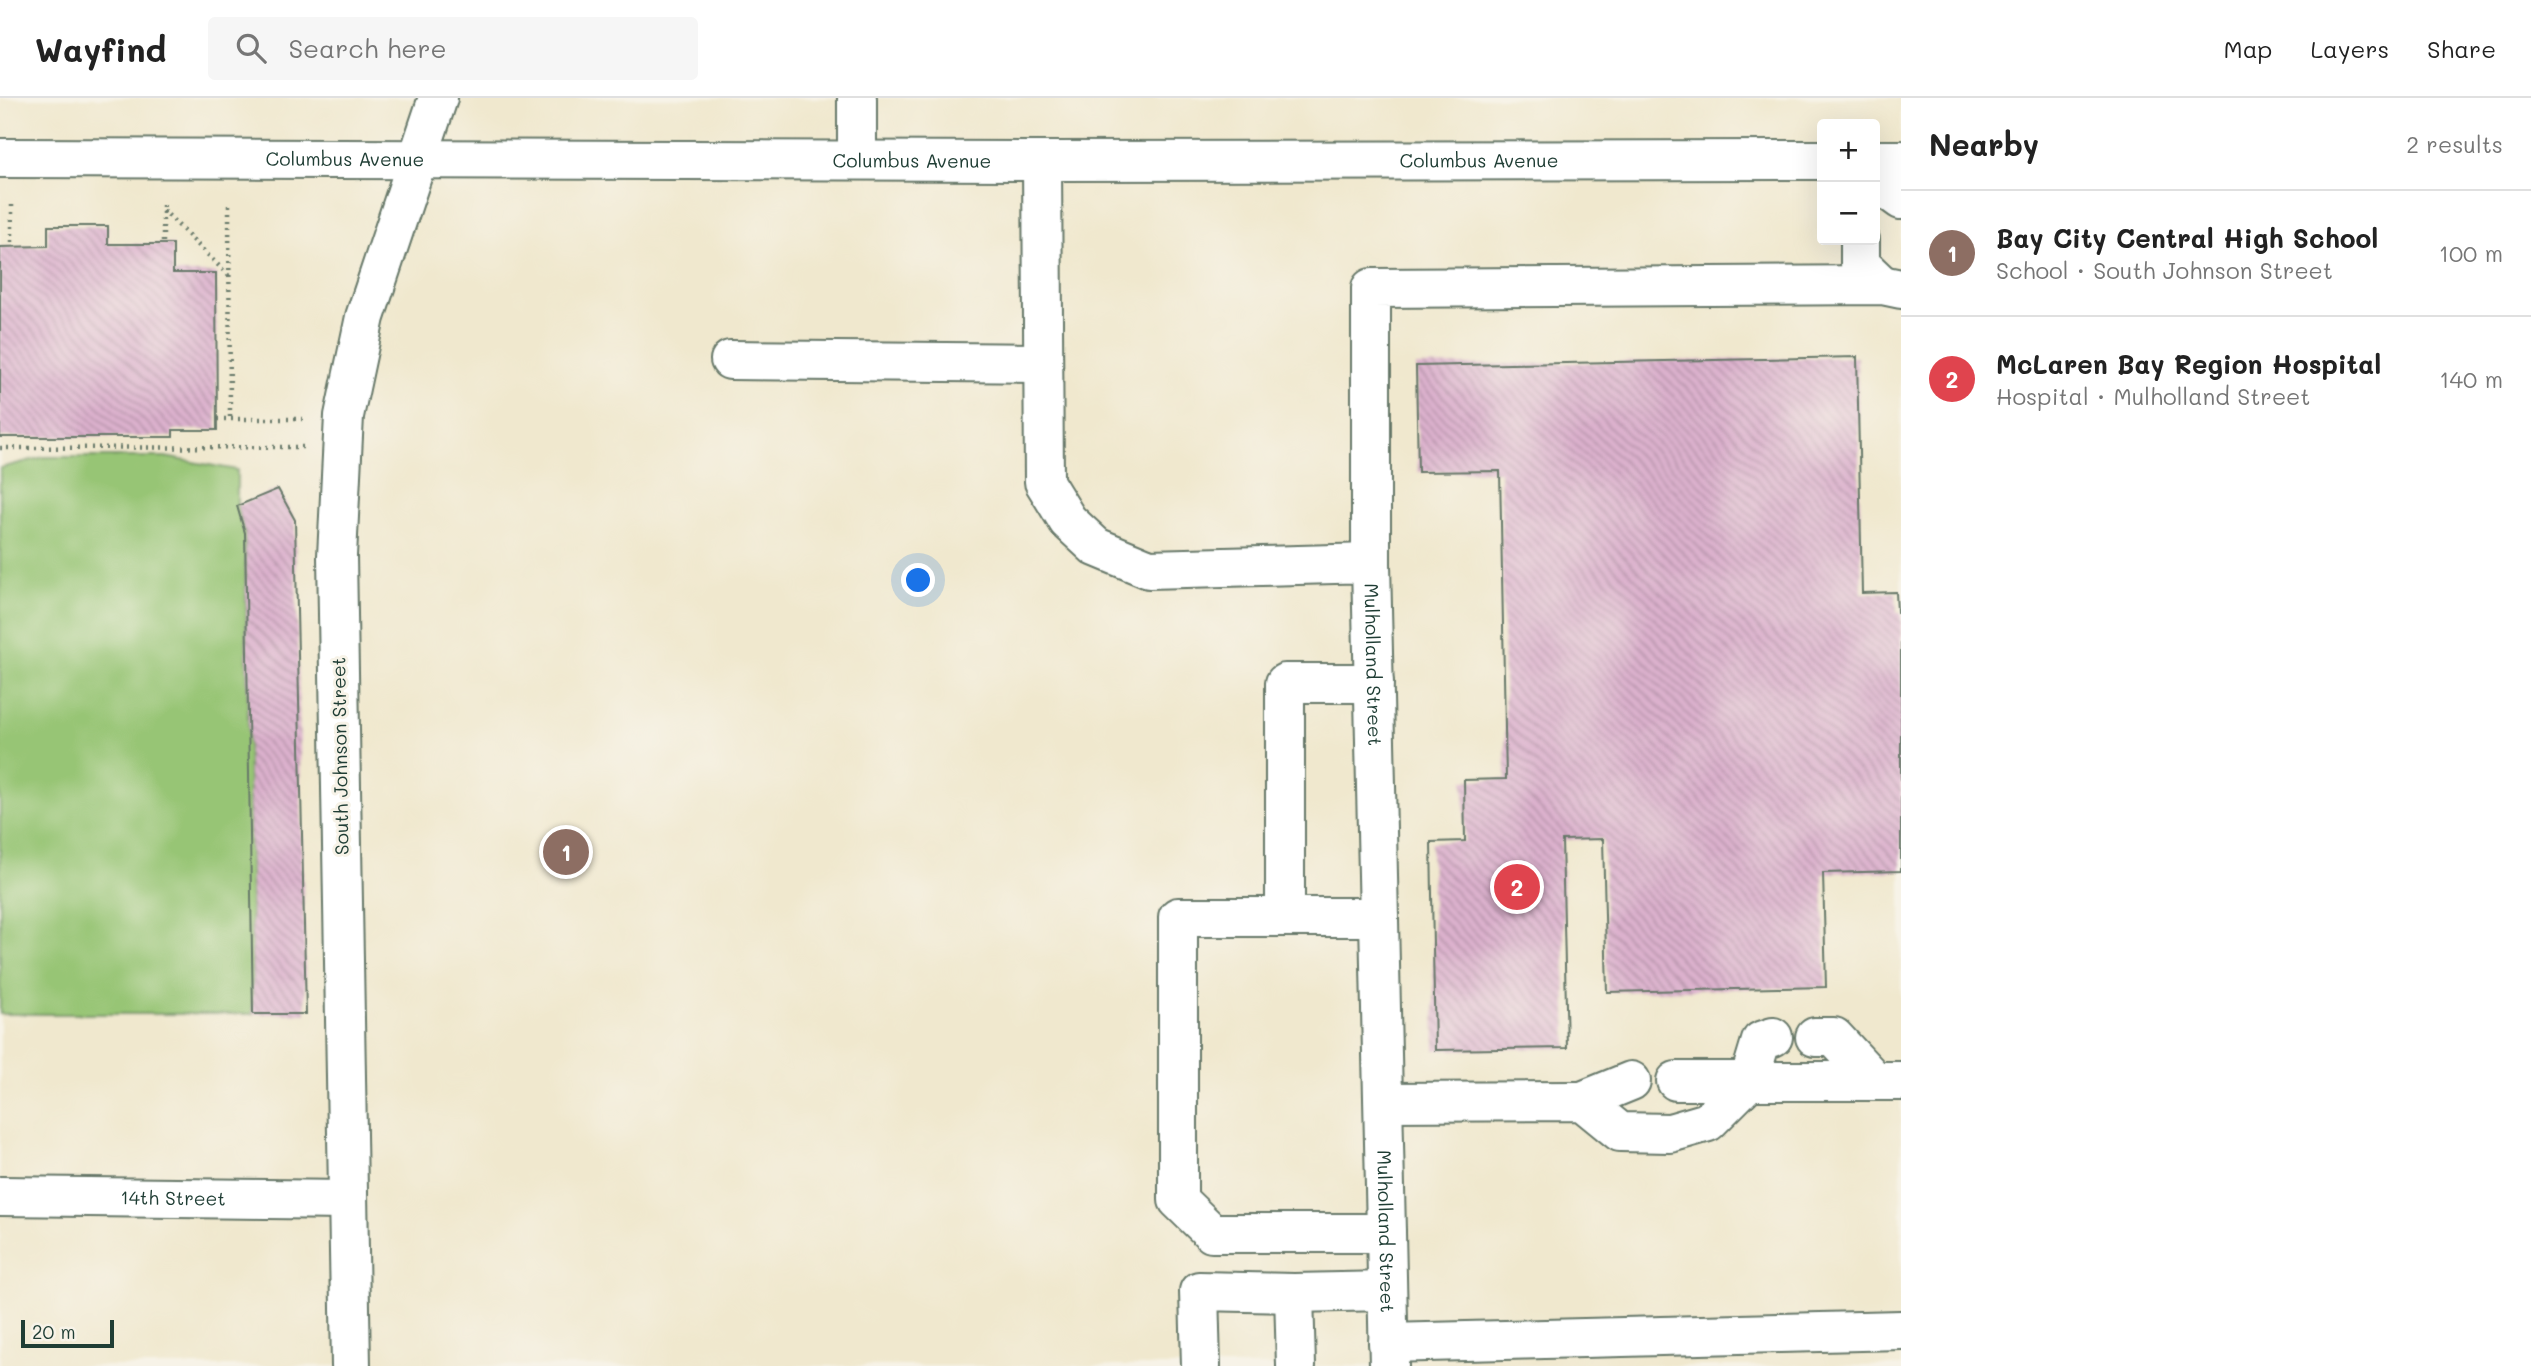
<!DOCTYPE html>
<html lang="en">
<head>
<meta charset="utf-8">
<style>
	body { margin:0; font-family:Mali,sans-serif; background:#f6f6f6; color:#222 }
	.controls { position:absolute; right:21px; top:21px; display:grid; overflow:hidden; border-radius:7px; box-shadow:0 7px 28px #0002 }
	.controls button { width:63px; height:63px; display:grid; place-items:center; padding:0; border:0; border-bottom:2px solid #e0e0e0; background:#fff; color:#222; font:35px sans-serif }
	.scale { position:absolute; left:21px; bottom:18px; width:93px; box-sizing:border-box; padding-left:7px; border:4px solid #1f3d34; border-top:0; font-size:19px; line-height:24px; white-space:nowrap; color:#1f3d34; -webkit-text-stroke:5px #f7f3e8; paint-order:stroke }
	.you { position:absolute; left:919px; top:483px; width:24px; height:24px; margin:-18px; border:5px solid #fff; border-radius:50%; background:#1a73e8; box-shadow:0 0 0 10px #1a73e833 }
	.badge { display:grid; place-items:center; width:46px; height:46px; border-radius:50%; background:#7c3aed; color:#fff; font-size:23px; font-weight:700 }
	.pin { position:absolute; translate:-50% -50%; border:4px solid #fff; box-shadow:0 2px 7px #0006 }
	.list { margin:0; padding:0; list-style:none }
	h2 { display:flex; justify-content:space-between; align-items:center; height:91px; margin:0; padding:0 28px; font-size:30px }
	h2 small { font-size:23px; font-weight:400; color:#767676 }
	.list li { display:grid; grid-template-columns:46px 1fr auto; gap:21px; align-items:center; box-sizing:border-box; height:126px; padding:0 28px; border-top:2px solid #e0e0e0 }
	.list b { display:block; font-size:26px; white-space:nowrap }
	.list p { margin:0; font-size:23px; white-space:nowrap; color:#767676 }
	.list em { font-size:23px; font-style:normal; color:#767676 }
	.icon { flex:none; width:38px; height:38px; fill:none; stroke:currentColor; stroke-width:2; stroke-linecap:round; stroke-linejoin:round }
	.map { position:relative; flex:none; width:1901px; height:1268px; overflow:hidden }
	header { display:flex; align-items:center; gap:42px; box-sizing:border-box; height:98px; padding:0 35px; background:#fff; border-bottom:2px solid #e0e0e0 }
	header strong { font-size:33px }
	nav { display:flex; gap:38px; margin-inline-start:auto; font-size:24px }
	.search { width:490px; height:63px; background:#f6f6f6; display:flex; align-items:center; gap:18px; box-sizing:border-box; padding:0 24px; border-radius:7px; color:#767676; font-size:26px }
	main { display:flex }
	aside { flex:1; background:#fff }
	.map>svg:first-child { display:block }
</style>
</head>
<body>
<header>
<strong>Wayfind</strong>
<div class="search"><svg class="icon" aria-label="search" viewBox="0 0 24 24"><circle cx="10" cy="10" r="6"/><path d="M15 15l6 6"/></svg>Search here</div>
<nav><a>Map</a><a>Layers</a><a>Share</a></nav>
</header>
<main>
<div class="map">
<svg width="1901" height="1268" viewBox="0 0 1901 1268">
	<defs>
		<pattern id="building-back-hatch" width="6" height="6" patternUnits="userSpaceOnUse" patternTransform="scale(1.75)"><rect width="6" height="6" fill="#dcb1cd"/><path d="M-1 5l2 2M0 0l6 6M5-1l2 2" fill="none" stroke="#b291a7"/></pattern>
	</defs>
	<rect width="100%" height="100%" fill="#f7f3e8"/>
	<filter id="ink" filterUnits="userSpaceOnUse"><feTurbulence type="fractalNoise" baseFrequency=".0143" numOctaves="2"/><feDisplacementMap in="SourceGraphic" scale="14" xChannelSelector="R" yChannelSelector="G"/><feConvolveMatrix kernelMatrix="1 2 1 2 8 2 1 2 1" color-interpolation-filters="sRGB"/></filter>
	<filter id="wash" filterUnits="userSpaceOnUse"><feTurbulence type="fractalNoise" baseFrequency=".00686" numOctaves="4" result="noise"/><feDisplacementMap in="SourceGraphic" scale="28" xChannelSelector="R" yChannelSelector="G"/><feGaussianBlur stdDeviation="1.57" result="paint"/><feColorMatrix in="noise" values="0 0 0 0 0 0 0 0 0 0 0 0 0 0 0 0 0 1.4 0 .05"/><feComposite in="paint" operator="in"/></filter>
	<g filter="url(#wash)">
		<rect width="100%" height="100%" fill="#f0e8ce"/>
		<path fill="#97c574" stroke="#5b8154" stroke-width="2" d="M44 359H165L237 372V408L245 436 253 916H0V370Z"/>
		<g id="blocks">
			<g fill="url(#building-back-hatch)">
				<path d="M48 128H108V146H173V175H216L217 332H173V339H0V149L48 148Z"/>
				<path d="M1857 259 1862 495 1896 494 1897 514H1901V773L1823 775 1826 889 1607 894 1603 741 1562 742 1567 950 1435 952 1431 744 1465 743 1464 682 1506 681 1500 373 1418 374 1416 268Z"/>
				<path d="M278 391 295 422 306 916H253L245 435 237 408Z"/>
			</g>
		</g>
	</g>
	<g filter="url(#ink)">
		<use href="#blocks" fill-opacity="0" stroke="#68796a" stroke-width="2"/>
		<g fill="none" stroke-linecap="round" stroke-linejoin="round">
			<g stroke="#68796a" stroke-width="42">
				<g id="minor">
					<path d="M857 0V62"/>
					<path id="s1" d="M0 60 1042 63 1822 62"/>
					<path d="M1875 62H1901"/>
					<path id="s2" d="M1042 63 1044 384 1068 423 1096 449 1149 471 1371 465 1389 1268"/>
					<path d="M1875 90 1879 86 1901 102"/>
					<path d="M1860 142V166L1882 187"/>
					<path d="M730 262 1043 265"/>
					<path d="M1371 465V190L1882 187 1901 191"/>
					<path d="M1285 819V585H1374"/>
					<path d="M1379 819H1178V1102L1212 1135H1386"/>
					<path d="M1815 939H1834L1875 983"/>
					<path d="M1676 983H1749L1761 943 1773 939"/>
					<path d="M1582 1003 1631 983"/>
					<path d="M1384 1004 1582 1003 1620 1034 1670 1035 1708 1024 1749 983H1901"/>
					<path id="s3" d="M0 1098 347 1102"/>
					<path d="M1294 1195 1296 1268"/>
					<path d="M1388 1245 1901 1232"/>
					<path d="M351 1268 337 458 344 318 365 219 438 0"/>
					<path d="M1201 1268 1199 1193 1294 1195 1387 1193"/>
				</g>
			</g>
			<g stroke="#68796a" stroke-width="4.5" stroke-dasharray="2 5" stroke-linecap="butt">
				<path d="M12 107V149"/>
				<path d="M163 107V146"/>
				<path d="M229 107 230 321"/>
				<path d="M163 112 229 178"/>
				<path d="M217 321H305"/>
				<path d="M0 350 305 349"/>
			</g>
			<use href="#minor" stroke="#fff" stroke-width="38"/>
		</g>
	</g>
	<g text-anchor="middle" stroke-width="6" stroke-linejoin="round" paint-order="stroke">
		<g font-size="19" fill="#1f3d34" stroke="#f7f3e8">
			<text dy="7" stroke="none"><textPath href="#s1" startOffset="345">Columbus Avenue</textPath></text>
			<text dy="7" stroke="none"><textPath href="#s1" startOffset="1479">Columbus Avenue</textPath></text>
			<text dy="7" stroke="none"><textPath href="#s1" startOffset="912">Columbus Avenue</textPath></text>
			<text dy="7" stroke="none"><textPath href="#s2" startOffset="786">Mulholland Street</textPath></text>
			<text transform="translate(340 658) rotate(-91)" y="7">South Johnson Street</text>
			<text dy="7" stroke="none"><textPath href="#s3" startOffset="173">14th Street</textPath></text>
			<text dy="7" stroke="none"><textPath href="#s2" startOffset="1353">Mulholland Street</textPath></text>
		</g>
	</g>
</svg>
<div class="controls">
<button>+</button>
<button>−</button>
</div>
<div class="scale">20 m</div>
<div class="you"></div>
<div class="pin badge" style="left:566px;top:754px;background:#8d6e63">1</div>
<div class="pin badge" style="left:1517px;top:789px;background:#e0444e">2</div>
</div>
<aside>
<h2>Nearby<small>2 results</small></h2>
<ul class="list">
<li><span class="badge" style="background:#8d6e63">1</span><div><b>Bay City Central High School</b><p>School · South Johnson Street</p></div><em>100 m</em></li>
<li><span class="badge" style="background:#e0444e">2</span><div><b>McLaren Bay Region Hospital</b><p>Hospital · Mulholland Street</p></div><em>140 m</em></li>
</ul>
</aside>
</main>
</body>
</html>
